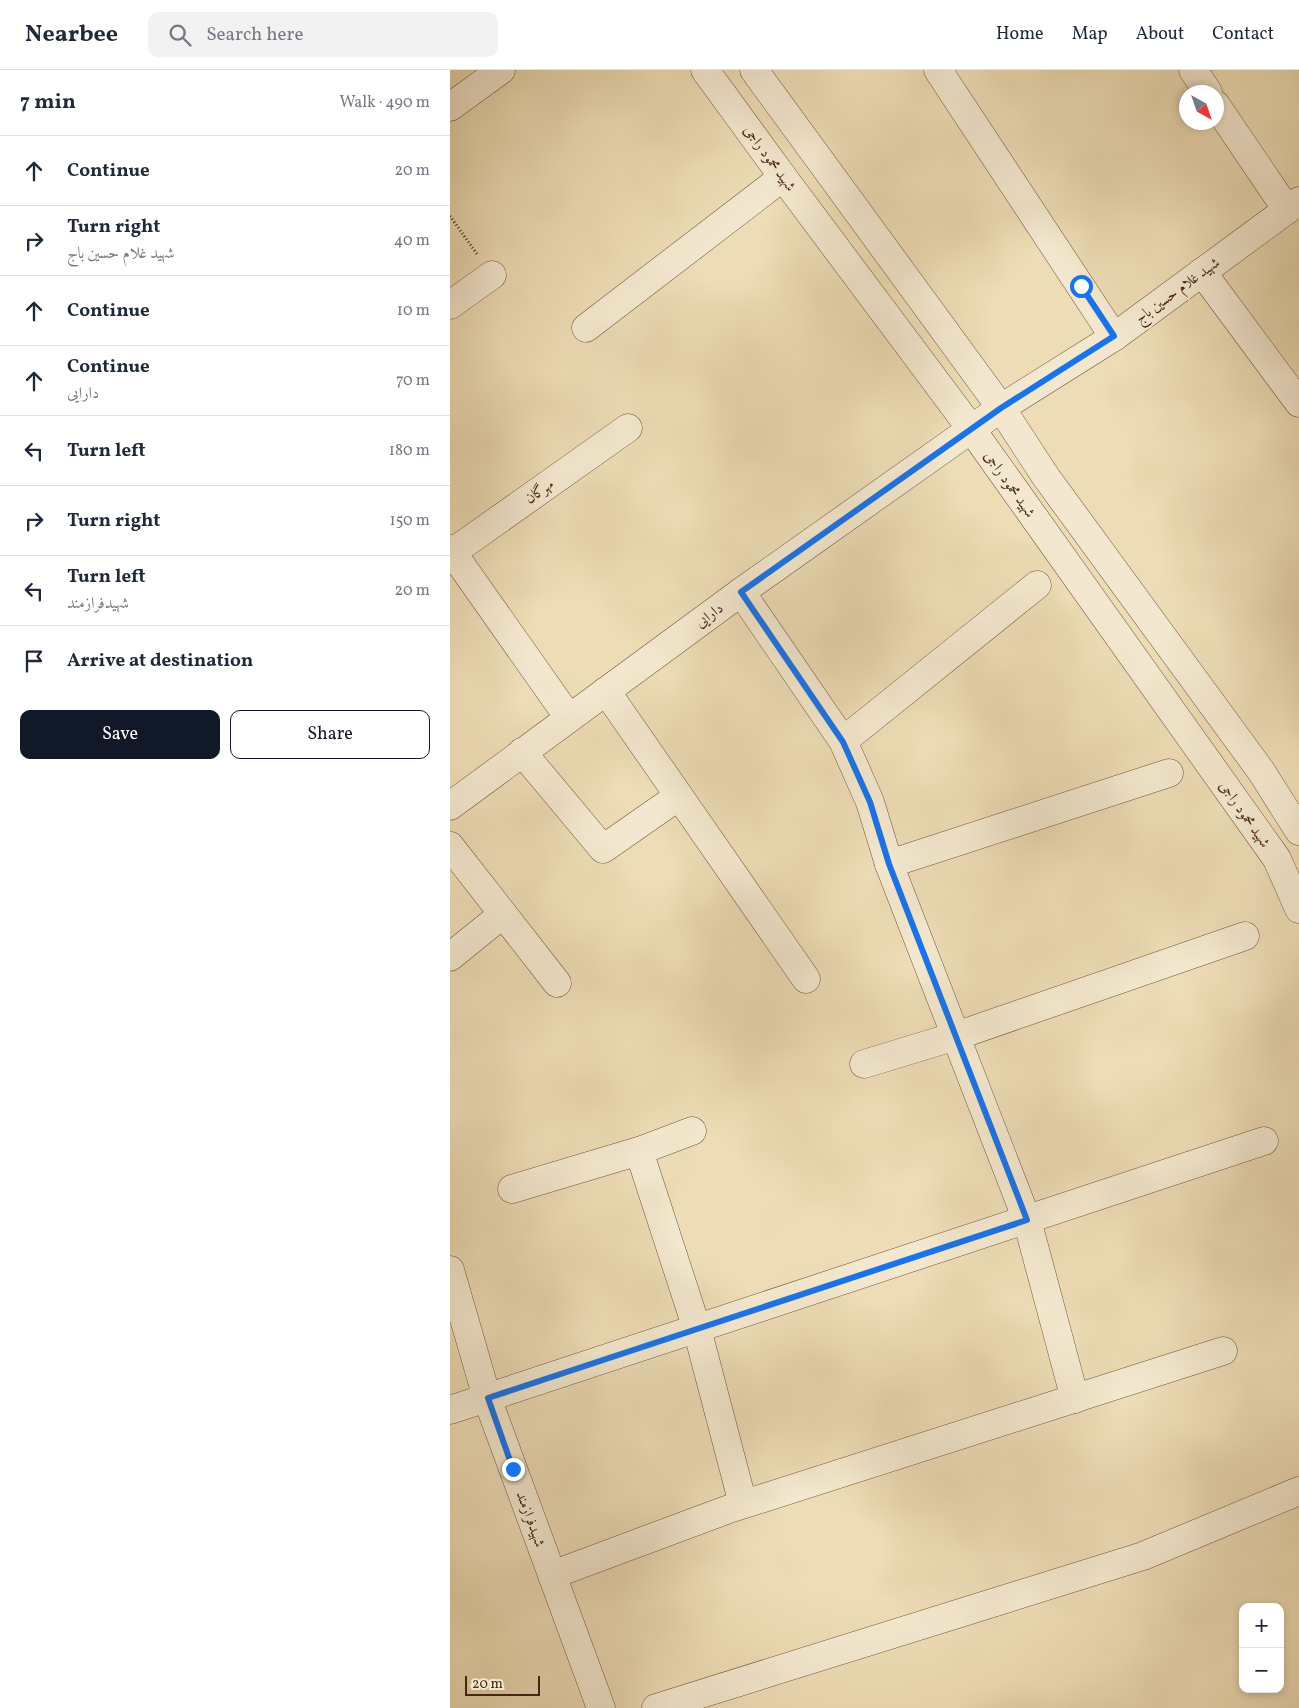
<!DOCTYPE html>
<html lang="en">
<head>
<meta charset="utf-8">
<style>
	body { margin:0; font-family:Vollkorn,Amiri,serif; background:#f2f2f3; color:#1f2937 }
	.controls { position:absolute; right:15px; bottom:15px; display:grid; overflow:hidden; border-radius:10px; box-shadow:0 2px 8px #0003 }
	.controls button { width:45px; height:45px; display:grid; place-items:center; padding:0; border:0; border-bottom:1px solid #e0e1e3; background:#fff; color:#1f2937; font:25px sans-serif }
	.compass { position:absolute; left:729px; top:15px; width:45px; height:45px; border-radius:50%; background:#fff; box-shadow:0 2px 8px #0003; rotate:140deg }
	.scale { position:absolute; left:15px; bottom:12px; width:75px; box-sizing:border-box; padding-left:5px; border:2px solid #482616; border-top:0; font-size:14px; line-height:18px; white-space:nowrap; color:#482616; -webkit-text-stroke:4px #f3e8cf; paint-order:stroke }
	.stop { position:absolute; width:15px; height:15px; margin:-11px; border:4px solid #1a73e8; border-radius:50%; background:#fff }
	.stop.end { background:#1a73e8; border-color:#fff; box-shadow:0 1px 5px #0008 }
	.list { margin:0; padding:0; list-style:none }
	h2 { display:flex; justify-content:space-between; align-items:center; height:65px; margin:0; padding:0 20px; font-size:21px }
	h2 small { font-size:16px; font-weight:400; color:#747a83 }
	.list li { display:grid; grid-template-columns:32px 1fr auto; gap:15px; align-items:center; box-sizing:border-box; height:70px; padding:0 20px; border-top:1px solid #e0e1e3 }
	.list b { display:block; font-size:19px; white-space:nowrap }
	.list p { margin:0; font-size:16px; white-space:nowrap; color:#747a83 }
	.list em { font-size:16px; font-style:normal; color:#747a83 }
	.actions { display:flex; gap:10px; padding:15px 20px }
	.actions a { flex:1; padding:11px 0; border:1px solid #111827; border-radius:10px; text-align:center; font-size:18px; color:#111827 }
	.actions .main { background:#111827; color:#fff }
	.icon { flex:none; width:28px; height:28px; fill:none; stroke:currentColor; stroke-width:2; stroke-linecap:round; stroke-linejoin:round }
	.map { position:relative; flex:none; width:849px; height:1638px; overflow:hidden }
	header { display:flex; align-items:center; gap:30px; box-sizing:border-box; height:70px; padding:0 25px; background:#fff; border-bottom:1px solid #e0e1e3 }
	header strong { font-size:24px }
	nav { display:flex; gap:28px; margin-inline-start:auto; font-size:18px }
	.search { width:350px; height:45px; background:#f2f2f3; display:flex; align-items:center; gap:12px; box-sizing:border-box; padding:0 18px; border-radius:10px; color:#747a83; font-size:19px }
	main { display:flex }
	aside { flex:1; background:#fff }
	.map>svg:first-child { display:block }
</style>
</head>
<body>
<header>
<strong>Nearbee</strong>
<div class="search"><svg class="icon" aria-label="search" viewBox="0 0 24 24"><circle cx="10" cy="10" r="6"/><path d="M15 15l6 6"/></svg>Search here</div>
<nav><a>Home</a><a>Map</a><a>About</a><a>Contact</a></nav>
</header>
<main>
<aside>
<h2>7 min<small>Walk · 490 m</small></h2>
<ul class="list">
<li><svg class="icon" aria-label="ahead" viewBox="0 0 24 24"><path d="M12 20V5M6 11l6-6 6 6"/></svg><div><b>Continue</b></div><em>20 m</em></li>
<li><svg class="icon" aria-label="right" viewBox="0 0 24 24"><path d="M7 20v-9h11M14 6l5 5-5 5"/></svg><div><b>Turn right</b><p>شهید غلام حسین باج</p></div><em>40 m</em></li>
<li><svg class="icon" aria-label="ahead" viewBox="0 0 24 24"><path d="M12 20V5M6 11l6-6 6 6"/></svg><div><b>Continue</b></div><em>10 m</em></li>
<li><svg class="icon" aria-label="ahead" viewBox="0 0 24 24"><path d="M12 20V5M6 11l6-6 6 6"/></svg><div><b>Continue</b><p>دارایی</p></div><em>70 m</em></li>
<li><svg class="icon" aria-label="left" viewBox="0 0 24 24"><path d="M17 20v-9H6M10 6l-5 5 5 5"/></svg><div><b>Turn left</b></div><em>180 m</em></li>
<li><svg class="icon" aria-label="right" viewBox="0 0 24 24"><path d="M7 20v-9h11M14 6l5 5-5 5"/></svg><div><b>Turn right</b></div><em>150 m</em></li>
<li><svg class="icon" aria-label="left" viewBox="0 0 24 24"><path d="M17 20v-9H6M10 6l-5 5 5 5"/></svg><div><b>Turn left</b><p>شهیدفرازمند</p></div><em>20 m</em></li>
<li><svg class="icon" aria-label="arrive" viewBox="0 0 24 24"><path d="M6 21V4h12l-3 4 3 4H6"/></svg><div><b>Arrive at destination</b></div></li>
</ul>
<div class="actions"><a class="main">Save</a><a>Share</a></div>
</aside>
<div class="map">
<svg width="849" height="1638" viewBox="0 0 849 1638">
	<rect width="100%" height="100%" fill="#eddcb5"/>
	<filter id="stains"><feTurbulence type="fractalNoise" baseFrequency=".004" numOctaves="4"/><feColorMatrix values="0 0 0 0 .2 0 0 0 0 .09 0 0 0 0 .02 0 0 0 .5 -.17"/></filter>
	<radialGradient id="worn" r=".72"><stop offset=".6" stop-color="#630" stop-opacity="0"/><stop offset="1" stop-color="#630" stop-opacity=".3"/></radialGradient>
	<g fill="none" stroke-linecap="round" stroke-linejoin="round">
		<g stroke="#71543e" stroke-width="29">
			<g id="minor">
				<path d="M255 0 333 107 522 360 827 789 849 839"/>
				<path d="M304 0 551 338 596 407 811 701 849 761"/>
				<path d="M488 0 664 267"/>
				<path d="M743 0 758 22"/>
				<path d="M766 35 837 140"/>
				<path d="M0 37 51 0"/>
				<path d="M752 202 849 333"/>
				<path d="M0 235 42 205"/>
				<path d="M136 258 333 107"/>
				<path d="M0 479 119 648"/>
				<path d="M0 484 178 358"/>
				<path d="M291 522 393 671 420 732 439 794 577 1150 625 1329"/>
				<path d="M393 671 587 515"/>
				<path d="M72 682 153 779 229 726 156 621"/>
				<path d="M229 726 356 909"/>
				<path d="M0 736 291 522 551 338 664 267 849 131"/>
				<path d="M0 776 107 913"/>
				<path d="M439 794 719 703"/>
				<path d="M0 887 53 844"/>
				<path d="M414 994 506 966 795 866"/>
				<path d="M242 1061 189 1081 247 1259 293 1434"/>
				<path d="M62 1119 189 1081"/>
				<path d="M0 1200 37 1328 151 1638"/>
				<path d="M0 1340 814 1071"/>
				<path d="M102 1505 279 1439 773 1281"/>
				<path d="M206 1638 693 1486 849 1421"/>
			</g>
		</g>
		<path stroke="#482616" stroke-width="3" stroke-dasharray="1 2.5" stroke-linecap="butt" d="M0 146 27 184"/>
		<use href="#minor" stroke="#f3e8cf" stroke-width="28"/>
	</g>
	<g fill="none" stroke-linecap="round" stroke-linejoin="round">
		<path stroke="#1a73e8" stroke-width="6" d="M63 1399 38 1328 577 1150 439 794 420 732 393 672 291 522 551 338 664 266 631 216"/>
	</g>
	<g text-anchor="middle" stroke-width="4.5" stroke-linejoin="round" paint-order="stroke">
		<g font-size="15" fill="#482616" stroke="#f3e8cf">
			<text transform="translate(320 88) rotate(54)" y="5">شهید محمود راجی</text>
			<text transform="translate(727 220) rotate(-36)" y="5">شهید غلام حسین باج</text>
			<text transform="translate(560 414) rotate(55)" y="5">شهید محمود راجی</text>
			<text transform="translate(89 421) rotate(-35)" y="5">مهرگان</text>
			<text transform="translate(259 545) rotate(-36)" y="5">دارایی</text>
			<text transform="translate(795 744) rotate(55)" y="5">شهید محمود راجی</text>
			<text transform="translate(81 1449) rotate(70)" y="5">شهیدفرازمند</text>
		</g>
	</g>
	<rect width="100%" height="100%" filter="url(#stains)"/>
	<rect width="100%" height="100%" fill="url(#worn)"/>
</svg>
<div class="controls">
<button>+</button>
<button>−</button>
</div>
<svg class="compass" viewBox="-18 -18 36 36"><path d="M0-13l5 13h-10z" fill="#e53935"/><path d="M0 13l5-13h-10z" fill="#747a83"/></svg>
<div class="scale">20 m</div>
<div class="stop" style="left:631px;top:216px"></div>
<div class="stop end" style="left:63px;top:1399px"></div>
</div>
</main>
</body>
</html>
